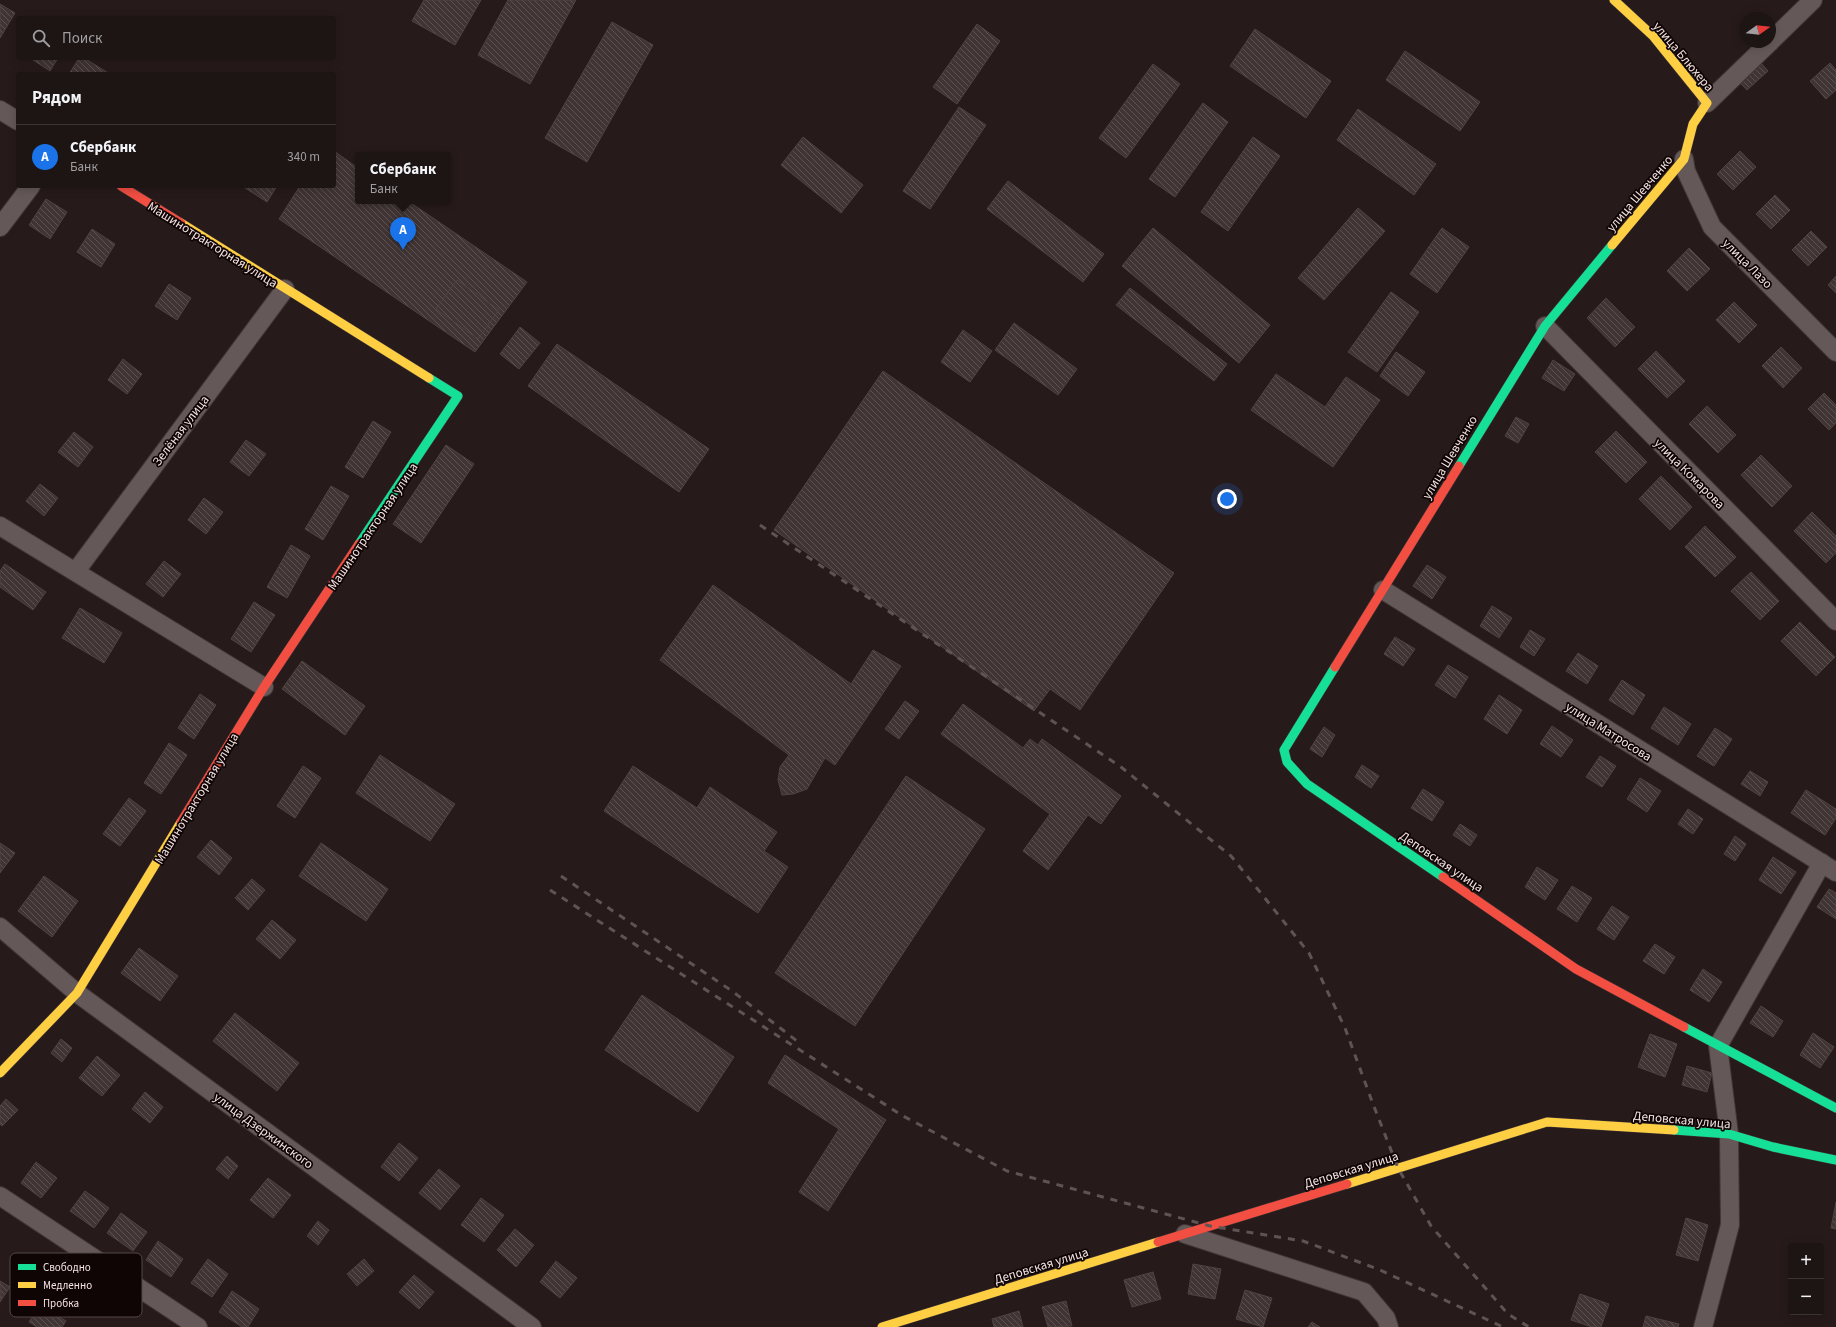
<!DOCTYPE html>
<html lang="ru">
<head>
<meta charset="utf-8">
<style>
	body { margin:0; font-family:"Source Sans 3",sans-serif; background:#251d1d; color:#f1f3f6 }
	.controls { position:absolute; right:12px; bottom:12px; display:grid; overflow:hidden; border-radius:4px; box-shadow:0 2px 10px #0003 }
	.controls button { width:36px; height:36px; display:grid; place-items:center; padding:0; border:0; border-bottom:1px solid #3b3334; background:#1d1414; color:#f1f3f6; font:20px sans-serif }
	.compass { position:absolute; left:1740px; top:12px; width:36px; height:36px; border-radius:50%; background:#1d1414; box-shadow:0 2px 10px #0003; rotate:75deg }
	.you { position:absolute; left:1227px; top:499px; width:14px; height:14px; margin:-10px; border:3px solid #fff; border-radius:50%; background:#1a73e8; box-shadow:0 0 0 6px #1a73e833 }
	.badge { display:grid; place-items:center; width:26px; height:26px; border-radius:50%; background:#1a73e8; color:#fff; font-size:13px; font-weight:700 }
	.pin { position:absolute; translate:-50% -33px; filter:drop-shadow(0 1px 2px #0008) }
	.pin::after { content:''; position:absolute; top:21px; width:14px; height:12px; background:inherit; clip-path:polygon(0 0,100% 0,50% 100%) }
	.popup { position:absolute; left:355px; top:152px; width:96px; height:52px; box-sizing:border-box; display:grid; place-content:center; border-radius:4px; background:#1d1414; filter:drop-shadow(0 1px 3px #0005); font-size:13px; white-space:nowrap; color:#a09ea0 }
	.popup b { font-size:15px; color:#f1f3f6 }
	.popup::after { content:''; position:absolute; left:50%; top:100%; margin-left:-8px; border:8px solid transparent; border-top-color:#1d1414 }
	.list { margin:0; padding:0; list-style:none }
	h2 { display:flex; justify-content:space-between; align-items:center; height:52px; margin:0; padding:0 16px; font-size:17px }
	h2 small { font-size:13px; font-weight:400; color:#a09ea0 }
	.list li { display:grid; grid-template-columns:26px 1fr auto; gap:12px; align-items:center; box-sizing:border-box; height:64px; padding:0 16px; border-top:1px solid #3b3334 }
	.list b { display:block; font-size:15px; white-space:nowrap }
	.list p { margin:0; font-size:13px; white-space:nowrap; color:#a09ea0 }
	.list em { font-size:13px; font-style:normal; color:#a09ea0 }
	.icon { flex:none; width:22px; height:22px; fill:none; stroke:currentColor; stroke-width:2; stroke-linecap:round; stroke-linejoin:round }
	.map { position:relative; flex:none; width:1836px; height:1327px; overflow:hidden }
	.search { position:absolute; background:#1d1414; box-shadow:0 2px 10px #0003; left:16px; top:16px; width:320px; height:44px; display:flex; align-items:center; gap:10px; box-sizing:border-box; padding:0 14px; border-radius:4px; color:#a09ea0; font-size:15px }
	.panel { position:absolute; background:#1d1414; box-shadow:0 2px 10px #0003; left:16px; top:72px; width:320px; height:116px; border-radius:4px }
	.map>svg:first-child { display:block }
</style>
</head>
<body>
<div class="map">
<svg width="1836" height="1327" viewBox="0 0 1836 1327">
	<defs>
		<pattern id="building-back-hatch" width="6" height="6" patternUnits="userSpaceOnUse"><rect width="6" height="6" fill="#403534"/><path d="M-1 5l2 2M0 0l6 6M5-1l2 2" fill="none" stroke="#5c5251"/></pattern>
	</defs>
	<rect width="100%" height="100%" fill="#271a1a"/>
	<g fill="url(#building-back-hatch)" stroke="#4f4342">
		<path d="M424 0H481L455 45 412 21Z"/>
		<path d="M508 0H576L530 84 478 55Z"/>
		<path d="M0 4 15 13 0 38Z"/>
		<path d="M612 22 653 45 587 162 545 138Z"/>
		<path d="M977 24 1000 41 957 104 933 87Z"/>
		<path d="M1255 29 1331 81 1306 118 1230 66Z"/>
		<path d="M1405 51 1480 102 1460 131 1386 80Z"/>
		<path d="M1753 54 1768 71 1747 90 1731 74Z"/>
		<path d="M30 58H58L50 71Z"/>
		<path d="M79 58H84L110 74H69Z"/>
		<path d="M1830 63 1836 70V90L1826 99 1810 81Z"/>
		<path d="M1153 64 1180 84 1126 158 1099 138Z"/>
		<path d="M1203 103 1228 122 1175 197 1149 179Z"/>
		<path d="M959 107 986 125 930 209 903 191Z"/>
		<path d="M1358 109 1436 164 1414 195 1337 140Z"/>
		<path d="M803 137 863 185 841 213 781 165Z"/>
		<path d="M1253 137 1280 156 1228 231 1201 212Z"/>
		<path d="M334 151 358 168V201H408L527 282 475 352 279 219 300 186H334Z"/>
		<path d="M1740 151 1756 167 1733 190 1717 174Z"/>
		<path d="M1008 181 1104 254 1083 282 987 209Z"/>
		<path d="M242 186H277L267 202Z"/>
		<path d="M1775 195 1790 210 1771 229 1756 214Z"/>
		<path d="M46 199 67 212 50 239 29 225Z"/>
		<path d="M1358 208 1385 231 1324 300 1298 278Z"/>
		<path d="M1153 228 1270 325 1239 363 1122 266Z"/>
		<path d="M1442 228 1469 247 1437 293 1410 274Z"/>
		<path d="M92 229 115 244 101 267 77 252Z"/>
		<path d="M1811 231 1827 247 1808 266 1792 250Z"/>
		<path d="M1689 248 1710 269 1687 291 1667 271Z"/>
		<path d="M1836 276V293L1828 285Z"/>
		<path d="M457 280 499 310 478 339 436 309Z"/>
		<path d="M169 284 191 298 177 320 155 306Z"/>
		<path d="M1130 288 1227 364 1214 381 1116 305Z"/>
		<path d="M1391 292 1419 312 1377 372 1348 352Z"/>
		<path d="M1606 298 1635 327 1615 347 1587 318Z"/>
		<path d="M1734 302 1757 325 1739 343 1716 320Z"/>
		<path d="M1014 323 1077 369 1058 395 995 350Z"/>
		<path d="M520 327 540 343 519 369 500 354Z"/>
		<path d="M963 330 992 351 970 382 941 362Z"/>
		<path d="M557 344 709 449 679 492 528 386Z"/>
		<path d="M1781 347 1802 368 1783 388 1762 366Z"/>
		<path d="M1656 351 1685 381 1667 398 1638 369Z"/>
		<path d="M1396 352 1425 372 1408 396 1380 376Z"/>
		<path d="M123 359 142 374 127 394 108 380Z"/>
		<path d="M1553 360 1575 374 1564 391 1542 378Z"/>
		<path d="M883 371 1174 573 1080 710 1050 689 1034 711 774 530Z"/>
		<path d="M1276 374 1325 407 1346 377 1380 400 1333 467 1251 410Z"/>
		<path d="M1824 393 1836 405V423L1829 430 1808 409Z"/>
		<path d="M1707 406 1736 435 1718 453 1689 424Z"/>
		<path d="M1516 417 1529 424 1518 443 1505 436Z"/>
		<path d="M373 421 391 432 363 478 345 467Z"/>
		<path d="M1616 431 1647 462 1626 483 1595 452Z"/>
		<path d="M74 432 93 447 78 467 58 452Z"/>
		<path d="M246 440 266 454 249 476 230 462Z"/>
		<path d="M446 445 474 464 421 543 393 524Z"/>
		<path d="M1761 455 1792 486 1772 507 1741 475Z"/>
		<path d="M1661 476 1692 507 1670 530 1639 499Z"/>
		<path d="M40 484 58 498 44 516 26 501Z"/>
		<path d="M331 486 349 496 323 540 305 529Z"/>
		<path d="M204 498 223 512 206 534 188 520Z"/>
		<path d="M1812 512 1836 536V553L1826 563 1794 531Z"/>
		<path d="M1705 526 1736 557 1715 577 1685 547Z"/>
		<path d="M291 545 310 556 287 598 267 587Z"/>
		<path d="M164 561 181 574 163 597 146 584Z"/>
		<path d="M5 564 46 592 33 610 0 587V571Z"/>
		<path d="M1427 565 1446 577 1432 599 1413 586Z"/>
		<path d="M1751 572 1779 601 1760 620 1731 591Z"/>
		<path d="M713 585 851 684 873 650 901 666 835 765 825 758 807 789 793 794 782 795 778 780 780 767 789 755 660 660Z"/>
		<path d="M254 602 275 615 251 652 231 639Z"/>
		<path d="M1492 606 1512 618 1499 638 1480 626Z"/>
		<path d="M80 608 122 633 104 663 62 638Z"/>
		<path d="M1800 622 1835 657 1816 676 1781 641Z"/>
		<path d="M1530 630 1545 639 1534 656 1520 647Z"/>
		<path d="M1395 637 1415 649 1403 666 1384 654Z"/>
		<path d="M1578 653 1598 666 1587 684 1566 671Z"/>
		<path d="M302 661 365 706 345 735 282 689Z"/>
		<path d="M1448 665 1468 677 1455 698 1435 685Z"/>
		<path d="M1622 680 1645 695 1633 715 1609 700Z"/>
		<path d="M200 694 216 705 194 739 178 728Z"/>
		<path d="M1499 695 1522 710 1507 734 1484 719Z"/>
		<path d="M905 701 919 711 899 739 885 729Z"/>
		<path d="M963 704 1023 748 1030 739 1038 745 1042 739 1121 796 1101 824 1088 815 1048 870 1023 851 1050 814 941 734Z"/>
		<path d="M1664 707 1691 724 1678 745 1651 728Z"/>
		<path d="M1552 726 1573 740 1561 757 1540 744Z"/>
		<path d="M1324 727 1335 735 1322 757 1310 749Z"/>
		<path d="M1715 728 1732 739 1714 766 1697 756Z"/>
		<path d="M169 743 187 755 161 794 144 783Z"/>
		<path d="M380 755 455 804 430 841 356 793Z"/>
		<path d="M1600 756 1616 766 1602 787 1586 777Z"/>
		<path d="M1362 765 1379 776 1371 788 1355 777Z"/>
		<path d="M303 766 321 778 295 818 277 806Z"/>
		<path d="M633 766 697 808 710 787 777 832 764 851 788 867 758 913 604 811Z"/>
		<path d="M1750 771 1768 782 1760 796 1741 784Z"/>
		<path d="M906 776 985 829 855 1026 775 973Z"/>
		<path d="M1640 778 1661 791 1647 812 1627 799Z"/>
		<path d="M1423 789 1444 802 1432 821 1411 808Z"/>
		<path d="M1806 790 1836 809V818L1825 835 1791 813Z"/>
		<path d="M129 798 146 811 120 846 103 834Z"/>
		<path d="M1688 809 1703 819 1693 834 1678 824Z"/>
		<path d="M1460 824 1477 835 1470 846 1453 835Z"/>
		<path d="M1735 836 1746 844 1735 861 1724 854Z"/>
		<path d="M211 840 232 858 219 875 197 857Z"/>
		<path d="M0 843 15 853 0 873Z"/>
		<path d="M321 843 388 889 366 921 299 876Z"/>
		<path d="M1773 857 1796 872 1781 894 1759 880Z"/>
		<path d="M1537 867 1558 880 1545 900 1525 887Z"/>
		<path d="M44 876 78 901 52 937 18 911Z"/>
		<path d="M252 879 265 890 248 910 235 898Z"/>
		<path d="M1572 886 1592 898 1577 922 1557 909Z"/>
		<path d="M1829 889 1836 893V919L1817 907Z"/>
		<path d="M1612 906 1629 917 1614 940 1597 929Z"/>
		<path d="M272 920 296 940 280 959 256 939Z"/>
		<path d="M1655 944 1675 957 1664 974 1643 961Z"/>
		<path d="M139 948 178 976 160 1001 121 973Z"/>
		<path d="M1703 969 1722 982 1709 1002 1690 990Z"/>
		<path d="M642 995 734 1057 698 1112 605 1050Z"/>
		<path d="M1761 1006 1783 1021 1773 1037 1750 1023Z"/>
		<path d="M235 1013 299 1063 277 1091 213 1041Z"/>
		<path d="M1813 1033 1834 1047 1820 1068 1800 1055Z"/>
		<path d="M1650 1034 1677 1044 1665 1077 1638 1067Z"/>
		<path d="M61 1039 72 1048 62 1062 51 1053Z"/>
		<path d="M785 1055 886 1120 828 1211 799 1192 839 1129 768 1083Z"/>
		<path d="M97 1056 120 1075 102 1096 79 1078Z"/>
		<path d="M1687 1066 1712 1073 1707 1092 1682 1085Z"/>
		<path d="M145 1092 163 1107 150 1123 132 1109Z"/>
		<path d="M6 1099 18 1110 2 1126 0 1124V1106Z"/>
		<path d="M399 1143 418 1158 399 1181 381 1167Z"/>
		<path d="M227 1156 238 1166 228 1179 216 1169Z"/>
		<path d="M36 1162 57 1178 41 1198 21 1183Z"/>
		<path d="M439 1169 460 1186 440 1210 419 1193Z"/>
		<path d="M268 1178 291 1195 273 1218 250 1200Z"/>
		<path d="M85 1191 109 1208 94 1228 70 1211Z"/>
		<path d="M481 1198 504 1215 484 1242 461 1225Z"/>
		<path d="M1836 1202V1229L1831 1228Z"/>
		<path d="M121 1213 147 1232 133 1251 107 1233Z"/>
		<path d="M1686 1218 1708 1225 1698 1261 1676 1255Z"/>
		<path d="M318 1221 329 1230 318 1245 307 1236Z"/>
		<path d="M515 1229 534 1245 516 1267 497 1250Z"/>
		<path d="M158 1241 183 1259 171 1277 146 1260Z"/>
		<path d="M208 1259 228 1274 212 1297 191 1283Z"/>
		<path d="M364 1259 374 1271 357 1286 347 1274Z"/>
		<path d="M556 1261 577 1278 560 1298 540 1282Z"/>
		<path d="M1193 1264 1221 1269 1215 1299 1188 1294Z"/>
		<path d="M1153 1272 1161 1299 1132 1307 1124 1280Z"/>
		<path d="M414 1275 434 1292 419 1309 399 1292Z"/>
		<path d="M0 1281 10 1287 0 1302Z"/>
		<path d="M1245 1290 1272 1298 1263 1327 1236 1319Z"/>
		<path d="M232 1291 259 1309 248 1327H242L219 1312Z"/>
		<path d="M1580 1294 1609 1304 1601 1327H1592L1571 1320Z"/>
		<path d="M1066 1301 1072 1326 1048 1327 1042 1307Z"/>
		<path d="M40 1305 66 1321 62 1327H37L29 1322Z"/>
		<path d="M1019 1311 1023 1327H994L992 1319Z"/>
		<path d="M1646 1316 1679 1324 1678 1327H1643Z"/>
		<path d="M1312 1322 1320 1327H1308Z"/>
	</g>
	<g fill="none" stroke-linecap="round" stroke-linejoin="round">
		<g stroke="#413636" stroke-width="20">
			<g id="street">
				<path d="M1770 42 1813 0"/>
				<path d="M1707 103 1770 42"/>
				<path d="M0 110 18 121"/>
				<path d="M1684 159 1686 171 1712 227 1836 352"/>
				<path d="M0 227 31 186"/>
				<path d="M1545 326 1836 621"/>
				<path d="M0 526 264 687"/>
				<path d="M76 571 285 289"/>
				<path d="M1383 590 1836 872"/>
				<path d="M0 927 77 993 532 1327"/>
				<path d="M0 1196 198 1327"/>
				<path d="M1185 1234 1364 1292 1386 1318 1389 1327"/>
				<path d="M1703 1327 1730 1225 1729 1134 1718 1046 1822 863"/>
			</g>
		</g>
		<g stroke="#413636" stroke-width="10">
			<g id="fast">
				<path d="M1459 466 1545 326 1612 245"/>
				<path d="M359 544 458 396 429 378"/>
				<path d="M1335 667 1284 750 1287 762 1307 784 1443 877"/>
				<path d="M1684 1027 1836 1108"/>
				<path d="M1674 1130 1729 1134 1773 1147 1836 1160"/>
			</g>
		</g>
		<g stroke="#413636" stroke-width="10">
			<g id="slow">
				<path d="M181 223 429 378"/>
				<path d="M1612 245 1684 159 1693 124 1707 103 1653 36 1614 0"/>
				<path d="M0 1073 77 993 181 822"/>
				<path d="M1347 1184 1547 1122 1674 1130"/>
				<path d="M882 1327 1158 1242"/>
			</g>
		</g>
		<g stroke="#413636" stroke-width="10">
			<g id="jam">
				<path d="M121 186 181 223"/>
				<path d="M1335 667 1459 466"/>
				<path d="M181 822 264 687 359 544"/>
				<path d="M1443 877 1576 969 1684 1027"/>
				<path d="M1158 1242 1347 1184"/>
			</g>
		</g>
		<use href="#street" stroke="#645958" stroke-width="18"/>
		<use href="#fast" stroke="#16e098" stroke-width="9"/>
		<use href="#slow" stroke="#ffcf43" stroke-width="9"/>
		<use href="#jam" stroke="#f24e42" stroke-width="9"/>
		<g stroke="#5e5454" stroke-width="3" stroke-dasharray="7 7" stroke-linecap="butt">
			<path d="M760 525 1121 767 1231 856 1309 953 1345 1028 1373 1104 1398 1168 1431 1226 1508 1314 1529 1327"/>
			<path d="M561 876 732 991 797 1041"/>
			<path d="M550 890 903 1116 1007 1171 1210 1226 1303 1241 1380 1270 1503 1327"/>
		</g>
	</g>
	<g text-anchor="middle" stroke-width="3.5" stroke-linejoin="round" paint-order="stroke">
		<g font-size="13" fill="#f5e3e2" stroke="#0e0504">
			<text transform="translate(1684 56) rotate(50)" y="5">улица Блюхера</text>
			<text transform="translate(1639 193) rotate(-50)" y="5">улица Шевченко</text>
			<text transform="translate(213 244) rotate(32)" y="5">Машинотракторная улица</text>
			<text transform="translate(1748 263) rotate(45)" y="5">улица Лазо</text>
			<text transform="translate(180 430) rotate(-53)" y="5">Зелёная улица</text>
			<text transform="translate(1449 457) rotate(-59)" y="5">улица Шевченко</text>
			<text transform="translate(1690 473) rotate(45)" y="5">улица Комарова</text>
			<text transform="translate(372 526) rotate(-56)" y="5">Машинотракторная улица</text>
			<text transform="translate(1609 731) rotate(32)" y="5">улица Матросова</text>
			<text transform="translate(196 798) rotate(-59)" y="5">Машинотракторная улица</text>
			<text transform="translate(1442 861) rotate(34)" y="5">Деповская улица</text>
			<text transform="translate(1682 1119) rotate(5)" y="5">Деповская улица</text>
			<text transform="translate(264 1130) rotate(36)" y="5">улица Дзержинского</text>
			<text transform="translate(1351 1169) rotate(-17)" y="5">Деповская улица</text>
			<text transform="translate(1041 1265) rotate(-17)" y="5">Деповская улица</text>
		</g>
	</g>
	<rect x="10" y="1253" width="132" height="64" rx="6" fill="#0e0504" stroke="#534847" stroke-width="1"/>
	<rect x="18" y="1264" width="18" height="6" fill="#16e098"/>
	<rect x="18" y="1282" width="18" height="6" fill="#ffcf43"/>
	<rect x="18" y="1300" width="18" height="6" fill="#f24e42"/>
	<g font-size="11" fill="#f5e3e2">
		<text x="43" y="1271">Свободно</text>
		<text x="43" y="1289">Медленно</text>
		<text x="43" y="1307">Пробка</text>
	</g>
</svg>
<div class="controls">
<button>+</button>
<button>−</button>
</div>
<svg class="compass" viewBox="-18 -18 36 36"><path d="M0-13l5 13h-10z" fill="#e53935"/><path d="M0 13l5-13h-10z" fill="#a09ea0"/></svg>
<div class="you"></div>
<div class="pin badge" style="left:403px;top:250px">A</div>
<div class="popup"><b>Сбербанк</b>Банк</div>
<div class="search"><svg class="icon" aria-label="search" viewBox="0 0 24 24"><circle cx="10" cy="10" r="6"/><path d="M15 15l6 6"/></svg>Поиск</div>
<section class="panel">
<h2>Рядом<small></small></h2>
<ul class="list">
<li><span class="badge">A</span><div><b>Сбербанк</b><p>Банк</p></div><em>340 m</em></li>
</ul>
</section>
</div>
</body>
</html>
